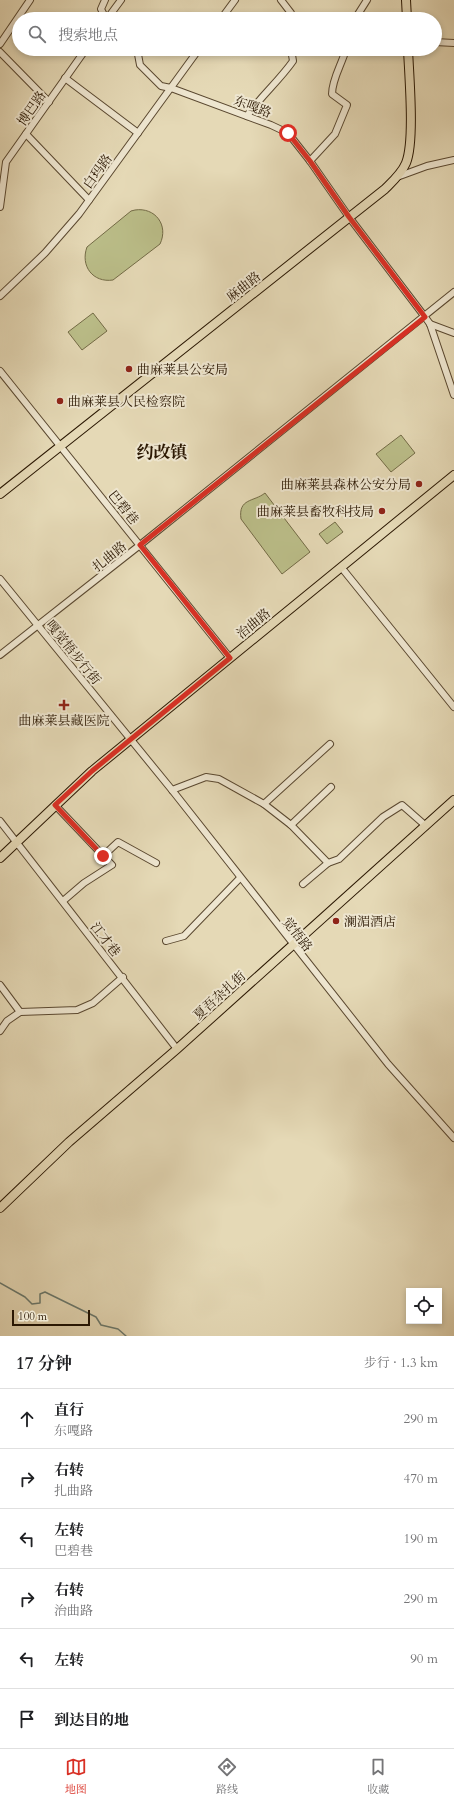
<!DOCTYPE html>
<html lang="zh">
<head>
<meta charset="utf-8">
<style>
	body { margin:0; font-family:Cardo,"Noto Serif SC",serif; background:#f2f2f2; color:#202124 }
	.controls { position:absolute; right:12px; bottom:12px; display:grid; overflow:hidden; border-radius:0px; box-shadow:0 2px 6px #0003 }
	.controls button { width:36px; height:36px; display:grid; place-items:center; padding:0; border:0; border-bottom:1px solid #e0e0e0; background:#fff; color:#202124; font:20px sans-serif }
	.scale { position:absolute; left:12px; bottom:10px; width:78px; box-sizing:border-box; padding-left:4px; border:2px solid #2b1803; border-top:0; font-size:11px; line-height:14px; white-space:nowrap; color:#2b1803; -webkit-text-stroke:3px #eee6d0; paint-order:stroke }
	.stop { position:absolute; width:12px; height:12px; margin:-9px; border:3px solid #d93025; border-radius:50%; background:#fff }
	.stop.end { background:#d93025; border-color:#fff; box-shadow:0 1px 4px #0008 }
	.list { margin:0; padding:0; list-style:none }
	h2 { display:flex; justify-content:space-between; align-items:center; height:52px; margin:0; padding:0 16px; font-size:17px }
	h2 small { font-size:13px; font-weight:400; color:#757577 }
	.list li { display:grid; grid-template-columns:26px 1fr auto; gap:12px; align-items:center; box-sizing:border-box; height:60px; padding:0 16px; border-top:1px solid #e0e0e0 }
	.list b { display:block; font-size:15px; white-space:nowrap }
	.list p { margin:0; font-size:13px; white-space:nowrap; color:#757577 }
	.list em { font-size:13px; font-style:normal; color:#757577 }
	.icon { flex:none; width:22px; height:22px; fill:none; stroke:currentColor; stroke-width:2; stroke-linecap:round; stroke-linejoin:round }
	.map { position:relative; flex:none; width:454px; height:1336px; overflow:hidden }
	.search { position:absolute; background:#fff; box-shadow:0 2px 6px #0003; left:12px; right:12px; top:12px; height:44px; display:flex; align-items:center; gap:10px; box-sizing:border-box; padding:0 14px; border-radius:22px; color:#757577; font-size:15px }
	.sheet { height:412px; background:#fff }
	nav { display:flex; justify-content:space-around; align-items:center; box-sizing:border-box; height:56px; border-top:1px solid #e0e0e0; background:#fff; font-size:11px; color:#757577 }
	nav a { display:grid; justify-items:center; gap:2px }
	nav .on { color:#d93025 }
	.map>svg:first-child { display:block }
</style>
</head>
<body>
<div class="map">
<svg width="454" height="1336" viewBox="0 0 454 1336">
	<rect width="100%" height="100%" fill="#e5d9b6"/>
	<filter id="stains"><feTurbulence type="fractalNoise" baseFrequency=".005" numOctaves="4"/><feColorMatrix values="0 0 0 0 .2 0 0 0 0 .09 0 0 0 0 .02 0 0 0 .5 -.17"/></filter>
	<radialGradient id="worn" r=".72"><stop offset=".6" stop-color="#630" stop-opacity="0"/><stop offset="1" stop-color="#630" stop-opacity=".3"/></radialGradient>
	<g fill="#bbbe89" stroke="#736b46">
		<path d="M135 210C155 207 169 225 160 244L113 280C93 283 80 266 87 247L131 211Z"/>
		<path d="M93 313 107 331 82 350 68 332Z"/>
		<path d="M401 435 415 453 391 472 376 454Z"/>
		<path d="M265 493 310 552 282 574 241 519C238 498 254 502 265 493Z"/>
		<path d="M335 522 343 532 327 544 319 534Z"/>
	</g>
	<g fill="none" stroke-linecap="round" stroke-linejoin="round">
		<path stroke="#6b796d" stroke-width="1.5" d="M0 1283 25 1297 32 1304 40 1303V1294L45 1292 96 1317 101 1325 118 1329 126 1336"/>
		<g stroke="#5a4830" stroke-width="8">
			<g id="minor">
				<path d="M105 0 101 9 106 19"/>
				<path d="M281 0 291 13V19"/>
				<path d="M107 19 121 0"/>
				<path d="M221 19 235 0"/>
				<path d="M355 19 367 0"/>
				<path d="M435 42 454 43"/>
				<path d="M0 44 30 0"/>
				<path d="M137 49 140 65 161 86 171 88 271 125 288 133 310 161 349 217 425 317 430 324 454 395"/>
				<path d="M0 52 49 102"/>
				<path d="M65 78 138 133"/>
				<path d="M247 116C261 96 279 81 293 61L291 49"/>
				<path d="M26 134 89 200"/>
				<path d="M310 161 335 134 347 105 332 94C332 79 342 64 346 49"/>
				<path d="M397 177 427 166 454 160"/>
				<path d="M0 207 6 162 86 49"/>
				<path d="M0 296 45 253 79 214 199 49"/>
				<path d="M430 324 454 333"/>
				<path d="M0 371 230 658"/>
				<path d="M341 567 454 707"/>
				<path d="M0 579 172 790 388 1064 454 1138"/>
				<path d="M0 655 140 545 454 292"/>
				<path d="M172 790 206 777 219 779 264 804 291 825 328 863 339 859 383 817 402 805 426 826"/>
				<path d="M264 804 330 744"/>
				<path d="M55 805 112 865 84 883 63 901"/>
				<path d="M0 821 177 1049"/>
				<path d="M291 825 331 787"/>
				<path d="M103 856 118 842 156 863"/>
				<path d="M303 884 328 863"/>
				<path d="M166 941 184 936 240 878"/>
				<path d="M0 985 20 1012"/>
				<path d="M0 1031 7 1021 20 1012 77 1010 93 1003 123 977"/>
			</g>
		</g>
		<g stroke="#2b1803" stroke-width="10">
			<g id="major">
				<path d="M406 0 407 19"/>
				<path d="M0 494 385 189C392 182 402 173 406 163 415 141 409 75 408 49"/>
				<path d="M0 858 92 771 454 475"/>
				<path d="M0 1208 69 1142 177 1049 454 800"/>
			</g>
		</g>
		<use href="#minor" stroke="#eee6d0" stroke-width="6"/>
		<use href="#major" stroke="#e5d9b6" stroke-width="8"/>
	</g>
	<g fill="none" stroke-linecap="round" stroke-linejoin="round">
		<path stroke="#d93025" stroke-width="5" d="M103 856 55 805 92 771 230 658 140 545 425 317 349 217 310 161 288 133"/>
	</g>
	<g fill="#8f2418" stroke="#eee6d0" stroke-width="1.5">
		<circle cx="129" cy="369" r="4"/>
		<circle cx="60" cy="401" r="4"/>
		<circle cx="419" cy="484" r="4"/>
		<circle cx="382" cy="511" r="4"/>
		<path d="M62 699h4v4h4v4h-4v4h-4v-4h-4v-4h4z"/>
		<circle cx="336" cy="921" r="4"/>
	</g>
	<g text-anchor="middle" stroke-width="4" stroke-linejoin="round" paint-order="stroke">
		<g font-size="13" fill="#2b1803" stroke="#eee6d0">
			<text transform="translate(253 106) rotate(21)" y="5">东嘎路</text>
			<text transform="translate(31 108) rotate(-55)" y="5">博巴路</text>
			<text transform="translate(97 171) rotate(-54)" y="5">白玛路</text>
			<text transform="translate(243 286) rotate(-38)" y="5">麻曲路</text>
			<text transform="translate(124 507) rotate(51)" y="5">巴碧巷</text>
			<text transform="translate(109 556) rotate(-39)" y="5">扎曲路</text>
			<text transform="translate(253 623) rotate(-39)" y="5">治曲路</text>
			<text transform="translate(74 652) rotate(51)" y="5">嘎觉悟步行街</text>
			<text transform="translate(298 934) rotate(52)" y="5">觉悟路</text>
			<text transform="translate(106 939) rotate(52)" y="5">江才巷</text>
			<text transform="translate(219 995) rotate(-42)" y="5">夏吾杂扎街</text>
		</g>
		<g font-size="13" fill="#2b1803" stroke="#eee6d0" text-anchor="start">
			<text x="137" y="374">曲麻莱县公安局</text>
			<text x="68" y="406">曲麻莱县人民检察院</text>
			<text x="411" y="489" text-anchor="end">曲麻莱县森林公安分局</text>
			<text x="374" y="516" text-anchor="end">曲麻莱县畜牧科技局</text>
			<text x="64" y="725" text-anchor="middle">曲麻莱县藏医院</text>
			<text x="344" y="926">澜湄酒店</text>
		</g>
		<g font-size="17" font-weight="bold" fill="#2b1803" stroke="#eee6d0">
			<text x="162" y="458">约改镇</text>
		</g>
	</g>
	<rect width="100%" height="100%" filter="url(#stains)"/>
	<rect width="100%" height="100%" fill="url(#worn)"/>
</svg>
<div class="controls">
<button><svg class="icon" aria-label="locate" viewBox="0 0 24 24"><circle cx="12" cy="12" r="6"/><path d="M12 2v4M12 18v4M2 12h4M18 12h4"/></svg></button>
</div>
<div class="scale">100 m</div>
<div class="stop" style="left:288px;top:133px"></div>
<div class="stop end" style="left:103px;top:856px"></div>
<div class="search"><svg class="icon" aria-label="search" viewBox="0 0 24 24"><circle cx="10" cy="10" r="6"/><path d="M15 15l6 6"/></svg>搜索地点</div>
</div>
<section class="sheet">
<h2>17 分钟<small>步行 · 1.3 km</small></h2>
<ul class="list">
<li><svg class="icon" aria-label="ahead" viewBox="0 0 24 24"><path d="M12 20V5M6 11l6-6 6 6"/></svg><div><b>直行</b><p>东嘎路</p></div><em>290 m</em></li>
<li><svg class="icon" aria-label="right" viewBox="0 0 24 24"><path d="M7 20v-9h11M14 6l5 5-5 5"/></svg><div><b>右转</b><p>扎曲路</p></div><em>470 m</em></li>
<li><svg class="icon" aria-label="left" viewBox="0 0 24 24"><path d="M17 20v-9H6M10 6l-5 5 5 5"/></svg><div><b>左转</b><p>巴碧巷</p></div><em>190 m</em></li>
<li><svg class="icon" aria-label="right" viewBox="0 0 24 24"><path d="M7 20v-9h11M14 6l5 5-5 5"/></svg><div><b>右转</b><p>治曲路</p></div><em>290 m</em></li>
<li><svg class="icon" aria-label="left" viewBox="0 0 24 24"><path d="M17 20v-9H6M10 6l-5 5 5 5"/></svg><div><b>左转</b></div><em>90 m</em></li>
<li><svg class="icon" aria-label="arrive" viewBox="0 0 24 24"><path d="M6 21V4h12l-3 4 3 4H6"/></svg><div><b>到达目的地</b></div></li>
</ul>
</section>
<nav>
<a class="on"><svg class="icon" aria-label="map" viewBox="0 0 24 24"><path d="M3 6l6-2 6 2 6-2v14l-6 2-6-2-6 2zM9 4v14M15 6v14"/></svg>地图</a>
<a><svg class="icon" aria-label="directions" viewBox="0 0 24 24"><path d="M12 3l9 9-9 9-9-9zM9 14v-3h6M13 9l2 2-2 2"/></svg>路线</a>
<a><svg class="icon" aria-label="saved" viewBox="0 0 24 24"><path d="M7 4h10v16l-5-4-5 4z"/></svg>收藏</a>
</nav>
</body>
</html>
